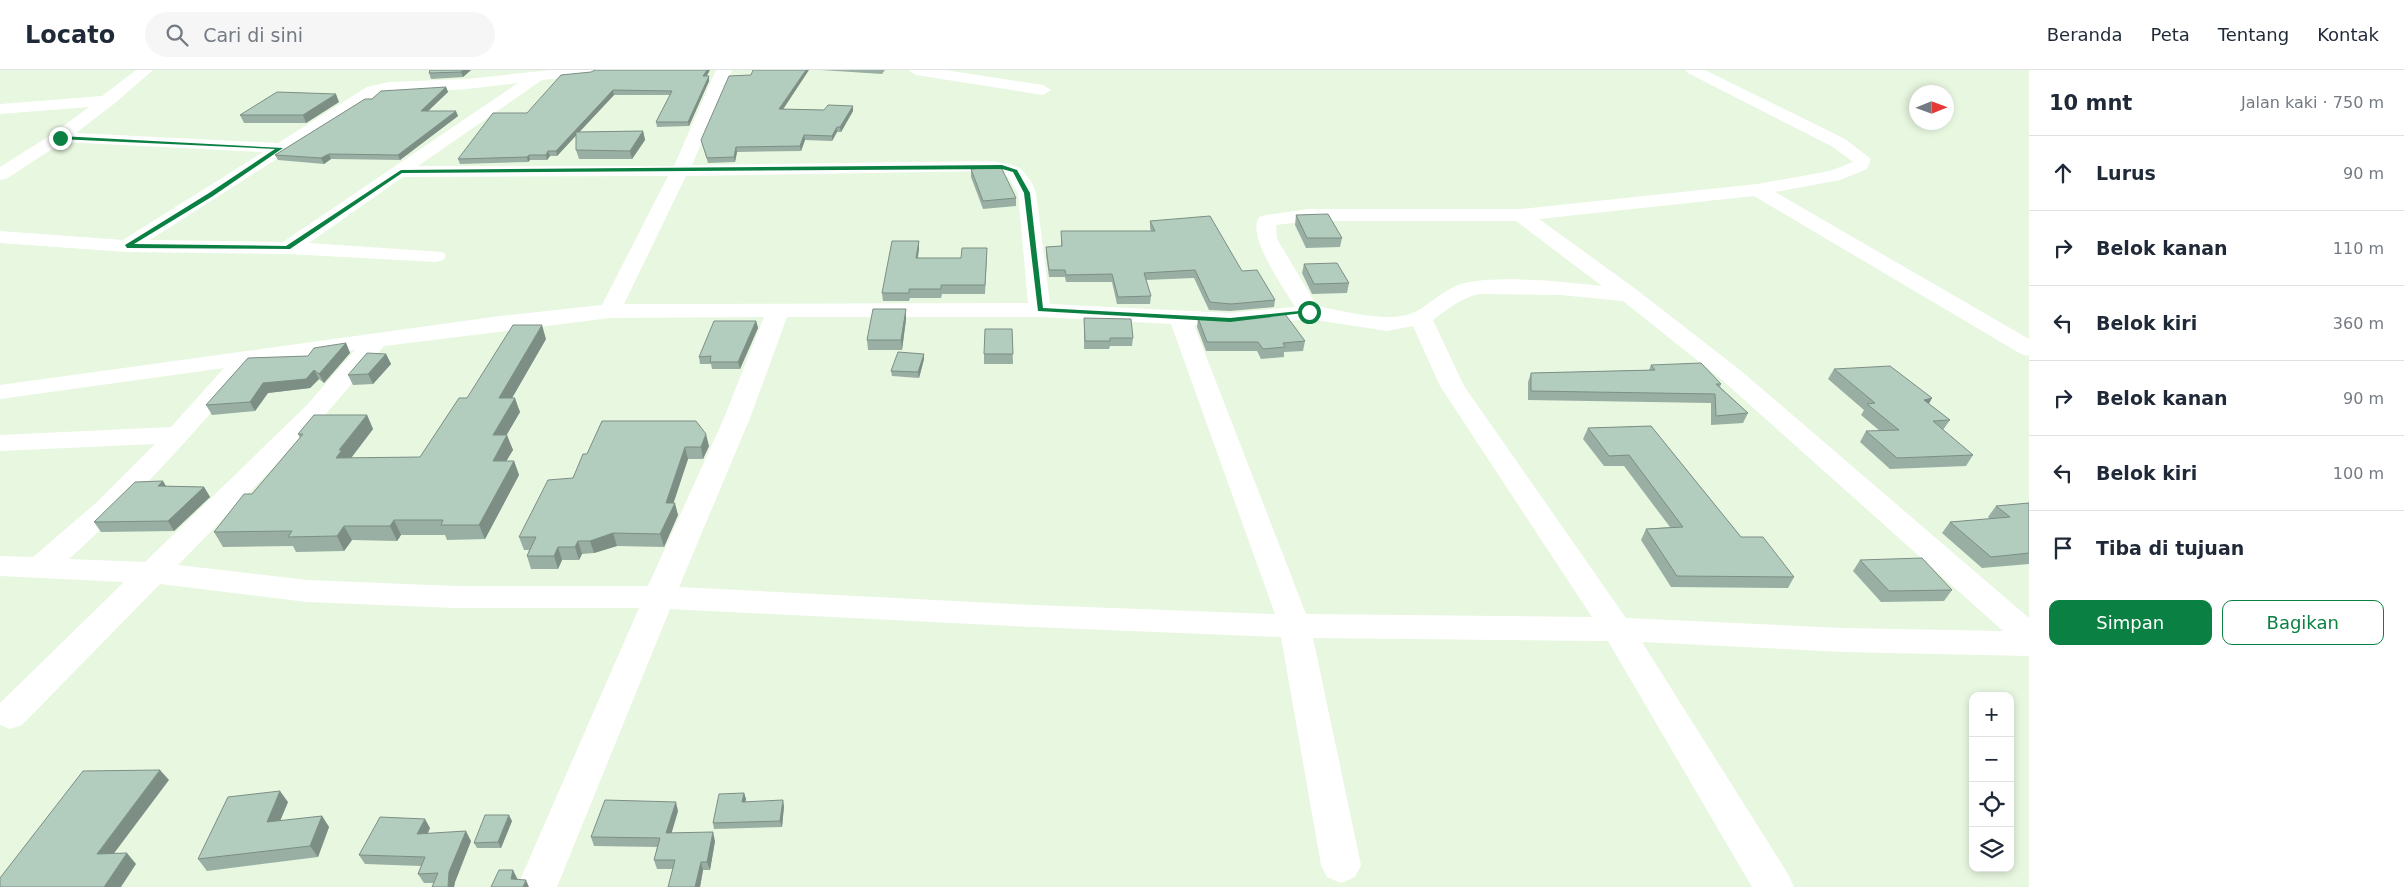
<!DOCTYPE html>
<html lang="id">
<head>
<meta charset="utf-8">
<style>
	body { margin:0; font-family:"DejaVu Sans",sans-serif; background:#f6f6f7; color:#1f2937 }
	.controls { position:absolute; right:15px; bottom:15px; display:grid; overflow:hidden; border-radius:10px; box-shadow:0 2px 8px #0003 }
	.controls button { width:45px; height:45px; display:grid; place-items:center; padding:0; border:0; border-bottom:1px solid #e0e1e3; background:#fff; color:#1f2937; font:25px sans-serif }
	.compass { position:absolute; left:1909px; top:15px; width:45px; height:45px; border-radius:50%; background:#fff; box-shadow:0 2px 8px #0003; rotate:89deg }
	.stop { position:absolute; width:15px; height:15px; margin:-11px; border:4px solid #0b8043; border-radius:50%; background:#fff }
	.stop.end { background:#0b8043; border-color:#fff; box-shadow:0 1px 5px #0008 }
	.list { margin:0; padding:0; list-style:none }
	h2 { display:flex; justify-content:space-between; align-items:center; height:65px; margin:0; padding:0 20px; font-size:21px }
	h2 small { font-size:16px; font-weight:400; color:#747a83 }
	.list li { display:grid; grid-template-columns:32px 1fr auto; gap:15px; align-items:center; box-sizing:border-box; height:75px; padding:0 20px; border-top:1px solid #e0e1e3 }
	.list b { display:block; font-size:19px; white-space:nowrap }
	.list em { font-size:16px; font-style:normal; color:#747a83 }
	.actions { display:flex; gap:10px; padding:15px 20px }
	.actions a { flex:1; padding:11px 0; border:1px solid #0b8043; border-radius:10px; text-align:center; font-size:18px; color:#0b8043 }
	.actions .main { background:#0b8043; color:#fff }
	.icon { flex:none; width:28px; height:28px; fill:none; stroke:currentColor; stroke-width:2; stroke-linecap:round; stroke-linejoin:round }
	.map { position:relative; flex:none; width:2029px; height:817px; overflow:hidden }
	header { display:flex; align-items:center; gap:30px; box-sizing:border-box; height:70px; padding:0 25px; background:#fff; border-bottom:1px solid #e0e1e3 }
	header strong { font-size:24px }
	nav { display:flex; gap:28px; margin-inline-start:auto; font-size:18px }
	.search { width:350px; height:45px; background:#f6f6f7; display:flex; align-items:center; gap:12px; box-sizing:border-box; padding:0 18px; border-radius:28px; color:#747a83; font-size:19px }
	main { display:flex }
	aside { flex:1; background:#fff }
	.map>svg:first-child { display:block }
</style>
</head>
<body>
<header>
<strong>Locato</strong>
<div class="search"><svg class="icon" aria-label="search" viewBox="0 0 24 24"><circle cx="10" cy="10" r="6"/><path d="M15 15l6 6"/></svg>Cari di sini</div>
<nav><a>Beranda</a><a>Peta</a><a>Tentang</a><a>Kontak</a></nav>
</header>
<main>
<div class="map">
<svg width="2029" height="817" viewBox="0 0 2029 817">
	<rect width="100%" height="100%" fill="#e8f7e0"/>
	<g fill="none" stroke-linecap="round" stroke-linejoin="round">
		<g fill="#fff" fill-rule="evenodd">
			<path d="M136 0H153L115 33 76 63 278 73 367 17 389 12 467 9 551 0H600L592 5 542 10 418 96H674L716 0H732L692 95 992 91 1012 95 1021 99 1031 111 1036 123 1050 234 1230 243 1295 237C1284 218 1246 166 1259 147L1266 145 1309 139H1521L1757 114 1830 101 1853 92 1833 77 1688 3 1685 0H1705L1845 69 1871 89 1867 99 1840 110 1775 122 2029 269V286L2021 284 1754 126 1539 149 1637 220 1740 300 2029 548V586L1843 582 1642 572 1788 804 1794 817H1752L1608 571 1313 568 1361 795 1355 807 1341 813 1327 807 1321 795 1281 567 1033 557 670 539 557 817H517L639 538H456L307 532 160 514 22 655 10 659 0 655V633L124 512 0 506V486L33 487 97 432 155 374 0 381V365L171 357 224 298 0 329V315L500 246 602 235 668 106 403 107 309 173 443 182 446 186 443 190 436 192 288 184 127 182 0 173V161L123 170 263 82 63 72 6 109 0 110V97L54 63 89 37 0 44V34L102 26ZM518 13 283 172 150 170 378 24 467 19ZM992 101 1008 107 1018 123 1028 233 624 234 686 106ZM1309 151H1516L1602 216C1561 212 1504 205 1464 213 1445 218 1432 233 1415 242 1390 254 1344 241 1317 236L1277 169 1276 155ZM1480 224 1560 225 1623 231 1722 310 2003 561 1843 558 1626 548 1464 316 1433 250C1448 239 1462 227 1480 224ZM764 247 724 348 648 516H456L307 510 178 495 325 345 384 276 610 248ZM787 247H1040L1171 254 1275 544 1033 535 679 517 750 348ZM1309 249 1387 261 1413 256 1440 316 1592 547 1306 544 1194 255 1230 257ZM355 280 307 335 145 492 69 489C136 429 195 362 253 294Z"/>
			<path d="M908 0H945L1043 15 1051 20 1043 25 916 5Z"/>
		</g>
	</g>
	<g fill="#99afa3">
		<path d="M471 0 463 7 431 9 429 3Z"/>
		<path d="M821 0H885L882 4Z"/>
		<path d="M591 2 709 6V11L689 56 657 57 656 52 670 25H614L579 62 643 61 645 70 632 89H579L576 80V65L557 86H550L547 90H530L528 92 460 94 458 89 527 43Z"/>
		<path d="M751 5 783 39 824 40 853 36V41L841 62H837L832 71 805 70 801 81 737 82 735 92 708 93 701 70Z"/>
		<path d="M446 17 448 22 428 41 458 46 400 90 331 89 324 94 278 90 275 85 372 29Z"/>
		<path d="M339 32 306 53H244L240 45Z"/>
		<path d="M971 99 1016 128V136L983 139 971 107Z"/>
		<path d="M1296 145 1342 168 1340 177 1306 178 1295 155Z"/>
		<path d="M1150 151 1242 201 1275 230 1274 237 1230 241 1209 240 1194 208 1146 210 1151 226 1150 234H1117L1112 212H1066L1065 207H1049L1046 184V177L1061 176V161H1151L1150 158Z"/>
		<path d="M919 171V179L918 188H961L987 186 985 224H942L941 228H910L909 231H883L882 223Z"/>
		<path d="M1304 194 1349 213 1347 223 1312 224 1302 203Z"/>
		<path d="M906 239V249L902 280H868L867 270Z"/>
		<path d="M1084 248 1133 268 1132 276H1110L1109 279H1084Z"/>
		<path d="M1198 248 1305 271 1303 281 1284 282V287L1261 289 1257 281H1206L1197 257Z"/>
		<path d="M756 251 758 258 740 299H712L711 294H700L699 287Z"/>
		<path d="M1012 259 1013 294H984V284Z"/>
		<path d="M546 269 512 328 520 342 506 365 513 380 506 391H514L519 405 485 469 447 470 445 465H401L397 471 352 470 344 481 296 482 293 476 223 477 214 462 252 424 300 368 298 364 367 345 373 359 351 388 420 387 467 328Z"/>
		<path d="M346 273 350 283 324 313 319 309 310 318 268 323 255 341 212 345 206 335 308 286Z"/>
		<path d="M386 284 391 294 373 314 353 315 348 305Z"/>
		<path d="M924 284V289L919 308 892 306 891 301Z"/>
		<path d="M1651 295 1721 314 1720 317 1748 343 1743 353 1711 355V333L1528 330V312L1531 303 1649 300Z"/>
		<path d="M1834 299 1932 328 1929 334 1950 350 1943 360 1973 385 1966 396 1890 399 1860 372 1866 361H1880L1861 345 1864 340 1828 309Z"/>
		<path d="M602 351 709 376 703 389H688L673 433 678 445 664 477 617 476 594 483 582 484 579 490H562L558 499H531L527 486 529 480H524L519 467 573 408 587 384Z"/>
		<path d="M1651 356 1741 467 1794 507 1788 518 1671 517 1641 470 1646 459 1670 457 1624 396H1604L1583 369 1588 358Z"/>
		<path d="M166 416 204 417 210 427 174 461 101 462 94 452Z"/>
		<path d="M2029 433V494L1982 498 1942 463 1950 452 1990 449 1988 447 1996 436Z"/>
		<path d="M1860 490 1952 520 1944 531 1881 532 1853 501Z"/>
		<path d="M744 723 746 729 745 732 784 736 782 757 714 759 713 753Z"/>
		<path d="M288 732 280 751 322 746 329 757 318 787 207 801 198 789Z"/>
		<path d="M678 741 671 763 715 771 710 800H703L700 817H668L673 799H657L654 790 657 777 594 776 591 767Z"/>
		<path d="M512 751 501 778H477L474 773Z"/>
		<path d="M430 758 428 763 471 771 455 812 454 817H432L434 813H424L418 804 421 796 365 794 359 785Z"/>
	</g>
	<g fill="#7d8f85">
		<path d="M463 0H471L463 7 461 2Z"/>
		<path d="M707 0H710L704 11 703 6Z"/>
		<path d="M806 0H809L780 44 779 39Z"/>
		<path d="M709 6V11L689 56 688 52Z"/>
		<path d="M446 17 448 22 423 46 421 41Z"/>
		<path d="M613 20 614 25 557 86 556 81Z"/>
		<path d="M336 24 339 32 306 53 303 45Z"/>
		<path d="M853 36V41L841 62 840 57Z"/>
		<path d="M456 41 458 46 400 90 398 85Z"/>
		<path d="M837 57V62L832 71V66Z"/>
		<path d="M643 61 645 70 632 89 630 81Z"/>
		<path d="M804 65 805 70 801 81 800 76Z"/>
		<path d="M736 77 737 82 735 92 734 87Z"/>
		<path d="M548 81 550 86 547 90 546 85Z"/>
		<path d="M329 84 331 89 324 94 321 88Z"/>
		<path d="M529 85 530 90 528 92 527 87Z"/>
		<path d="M919 171V179L916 196V188Z"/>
		<path d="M906 239V249L902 280 901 270Z"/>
		<path d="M756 251 758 258 740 299 738 292Z"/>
		<path d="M542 255 546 269 504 342 499 328Z"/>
		<path d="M346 273 350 283 324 313 319 304Z"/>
		<path d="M386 284 391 294 373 314 368 304Z"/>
		<path d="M924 284V289L919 308 918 302Z"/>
		<path d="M314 300 319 309 310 318 268 323 255 341 250 332 263 313Z"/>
		<path d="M515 328 520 342 498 380 493 365Z"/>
		<path d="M1932 328 1925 339 1924 330Z"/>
		<path d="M367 345 373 359 348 392 336 388 339 380Z"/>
		<path d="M706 364 709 376 703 389 701 377Z"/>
		<path d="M507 365 513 380 498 405 493 391Z"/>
		<path d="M685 377 688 389 670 444 675 433 678 445 664 477 660 464 666 433Z"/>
		<path d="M514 391 519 405 485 469 479 455Z"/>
		<path d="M163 411 169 421 158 416Z"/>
		<path d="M204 417 210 427 174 461 168 451Z"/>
		<path d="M394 450 401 465 397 471 390 456Z"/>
		<path d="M344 456 352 470 344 481 337 466Z"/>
		<path d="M613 463 617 476 594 483 590 471Z"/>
		<path d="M578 471 582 484 579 490 575 477Z"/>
		<path d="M558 477 562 490 558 499 554 486Z"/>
		<path d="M160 700 169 710 106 794 97 784Z"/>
		<path d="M280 721 288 732 275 763 267 752Z"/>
		<path d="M744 723 746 729 744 738 742 732Z"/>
		<path d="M783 730 784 736 782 757 780 751Z"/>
		<path d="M676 732 678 741 669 772 666 763Z"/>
		<path d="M509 745 512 751 501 778 498 772Z"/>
		<path d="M322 746 329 757 318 787 310 776Z"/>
		<path d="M425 749 430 758 423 773 417 764Z"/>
		<path d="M466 761 471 771 455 812 454 817H448L449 802Z"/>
		<path d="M713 762 715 771 710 800 707 792Z"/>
		<path d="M127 783 136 794 121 817H104Z"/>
		<path d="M701 792 703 800 700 817H695Z"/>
		<path d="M513 800 518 810 511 809Z"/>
		<path d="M526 810 529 817H523Z"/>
	</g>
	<g fill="#b2ccbe" stroke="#7d8f85">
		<path d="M430 0H463L461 2 429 3Z"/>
		<path d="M595 0H707L703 6H709L688 52H656L672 21 613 20 556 81H548L546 85H529L527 87 458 89 493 43H527L561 5 591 2Z"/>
		<path d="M753 0H806L779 39 824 40 828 35 853 36 840 57H837L832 66 804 65 800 76 736 77 734 87 707 88 701 70 729 6 751 5Z"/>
		<path d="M446 17 421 41H456L398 85 329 84 321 88 275 85 365 29H372L381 21Z"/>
		<path d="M277 22 336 24 303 45H240Z"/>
		<path d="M643 61 630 81 576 80V62Z"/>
		<path d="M997 97 1002 99 1016 128 983 131 971 99Z"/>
		<path d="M1328 144 1342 168H1307L1296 145Z"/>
		<path d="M1210 146 1242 201 1257 200 1275 230 1231 234 1210 232 1195 200 1144 203 1151 226 1118 227 1112 204 1066 205 1065 200H1049L1046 177 1062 176 1061 161H1155L1150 151Z"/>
		<path d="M892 171H919L916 188H961L962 178H987L985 215H941V219H909V223H882Z"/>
		<path d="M1337 193 1349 213 1314 214 1304 194Z"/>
		<path d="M873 239H906L901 270H867Z"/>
		<path d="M1285 244 1305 271 1283 273 1285 277 1263 279 1258 272H1207L1198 248 1231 250Z"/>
		<path d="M1084 248 1131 249 1133 268H1110V271H1085Z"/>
		<path d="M714 251H756L738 292H710L711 286 699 287Z"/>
		<path d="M513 255H542L499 328H515L493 365H507L493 391H514L479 455H441L443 450H394L390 456H344L337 466 288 467 292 461 214 462 244 424H252L303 364H298L314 345H367L339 380H342L336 388 420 387 459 328H467Z"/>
		<path d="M985 259H1012L1013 284H984Z"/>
		<path d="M346 273 319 304 314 300 306 309 263 313 250 332 206 335 248 288 308 286 314 278Z"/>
		<path d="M898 282 924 284 918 302 891 301Z"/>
		<path d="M367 283 386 284 368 304 348 305Z"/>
		<path d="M1701 293 1721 314H1716L1748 343 1716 346 1715 324 1531 321V303L1655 300 1651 295Z"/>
		<path d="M1890 296 1932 328 1924 330 1950 350 1933 351 1973 385 1897 388 1866 361 1899 360 1867 334 1875 333 1834 299Z"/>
		<path d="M602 351H696L706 364 701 377H685L666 433H675L660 464 613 463 590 471H578L575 477H558L554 486H527L536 467H519L548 410 573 408 583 384H587Z"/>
		<path d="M1651 356 1741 467H1763L1794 507 1677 506 1646 459 1683 457 1629 385 1609 386 1588 358Z"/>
		<path d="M163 411 158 416 204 417 168 451 94 452 135 412Z"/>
		<path d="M2029 433V483L1991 487 1950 452 2010 447 1996 436Z"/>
		<path d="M1922 488 1952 520 1889 521 1860 490Z"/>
		<path d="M160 700 97 784 127 783 104 817H0V808L83 701Z"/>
		<path d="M280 721 267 752 322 746 310 776 198 789 228 727Z"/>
		<path d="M744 723 742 732 783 730 780 751 713 753 719 724Z"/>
		<path d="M605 730 676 732 666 763 713 762 707 792H701L695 817H668L675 790H654L660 768 591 767Z"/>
		<path d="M485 745H509L498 772 474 773Z"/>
		<path d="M380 747 425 749 417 764 466 761 449 802 448 817H432L438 803 418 804 425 787 359 785Z"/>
		<path d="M499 800H513L511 809 526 810 523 817H491Z"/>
	</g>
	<path fill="#0b8043" d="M60 66 283 78 213 126 134 174 286 176 401 100 1002 95 1017 100 1030 123 1043 238 1230 248 1309 240 1312 242 1230 252 1038 241 1024 123 1013 102 1002 99 402 103 290 179 127 178 125 175 209 123 275 79 58 69Z"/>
</svg>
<div class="controls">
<button>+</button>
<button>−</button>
<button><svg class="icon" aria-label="locate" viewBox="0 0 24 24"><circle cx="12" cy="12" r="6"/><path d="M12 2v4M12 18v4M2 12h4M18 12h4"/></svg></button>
<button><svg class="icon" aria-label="layers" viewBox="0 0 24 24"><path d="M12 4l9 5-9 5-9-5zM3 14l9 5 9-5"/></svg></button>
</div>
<svg class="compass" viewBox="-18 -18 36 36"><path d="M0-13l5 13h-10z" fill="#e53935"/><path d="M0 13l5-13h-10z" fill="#747a83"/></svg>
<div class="stop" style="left:1309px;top:242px"></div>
<div class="stop end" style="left:60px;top:68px"></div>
</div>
<aside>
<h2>10 mnt<small>Jalan kaki · 750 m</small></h2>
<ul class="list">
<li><svg class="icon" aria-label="ahead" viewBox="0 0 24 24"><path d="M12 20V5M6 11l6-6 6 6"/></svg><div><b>Lurus</b></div><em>90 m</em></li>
<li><svg class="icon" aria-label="right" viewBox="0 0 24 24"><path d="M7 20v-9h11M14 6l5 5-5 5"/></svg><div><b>Belok kanan</b></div><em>110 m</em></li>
<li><svg class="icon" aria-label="left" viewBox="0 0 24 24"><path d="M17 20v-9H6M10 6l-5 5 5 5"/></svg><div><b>Belok kiri</b></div><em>360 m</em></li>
<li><svg class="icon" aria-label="right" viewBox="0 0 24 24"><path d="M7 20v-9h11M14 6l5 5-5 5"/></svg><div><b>Belok kanan</b></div><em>90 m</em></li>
<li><svg class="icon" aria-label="left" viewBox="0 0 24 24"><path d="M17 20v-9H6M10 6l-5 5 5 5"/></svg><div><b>Belok kiri</b></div><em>100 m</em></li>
<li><svg class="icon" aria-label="arrive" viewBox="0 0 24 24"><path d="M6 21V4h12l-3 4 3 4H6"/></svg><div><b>Tiba di tujuan</b></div></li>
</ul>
<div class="actions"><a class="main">Simpan</a><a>Bagikan</a></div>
</aside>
</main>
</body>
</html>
